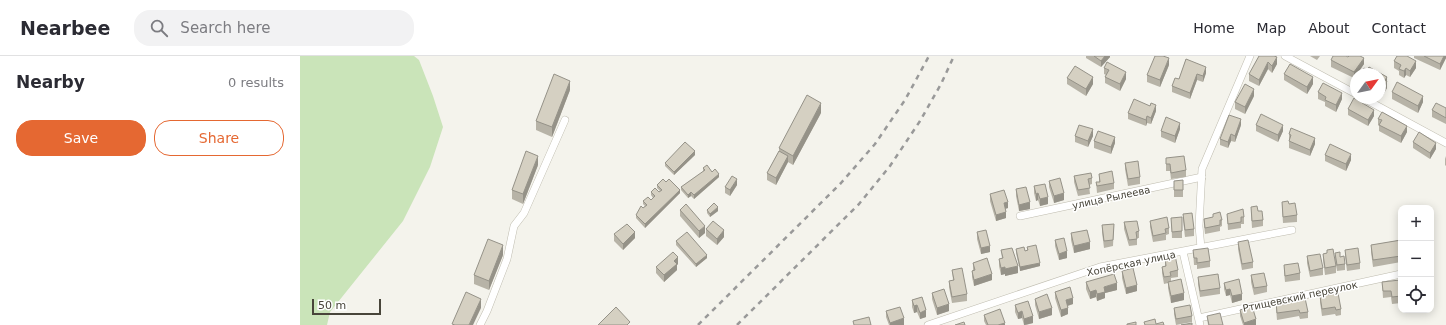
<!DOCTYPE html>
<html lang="en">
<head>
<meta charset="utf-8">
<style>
	body { margin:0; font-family:"DejaVu Sans",sans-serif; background:#f2f2f3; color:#2b2b33 }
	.controls { position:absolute; right:12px; bottom:12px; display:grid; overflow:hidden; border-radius:8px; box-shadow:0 2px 10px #0003 }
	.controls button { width:36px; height:36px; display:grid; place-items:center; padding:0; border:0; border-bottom:1px solid #e1e1e2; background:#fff; color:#2b2b33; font:20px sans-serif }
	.compass { position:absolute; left:1050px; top:12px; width:36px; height:36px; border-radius:50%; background:#fff; box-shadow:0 2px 10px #0003; rotate:57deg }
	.scale { position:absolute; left:12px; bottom:10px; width:69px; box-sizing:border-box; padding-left:4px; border:2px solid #48453a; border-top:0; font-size:11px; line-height:14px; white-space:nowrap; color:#48453a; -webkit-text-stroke:3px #fff; paint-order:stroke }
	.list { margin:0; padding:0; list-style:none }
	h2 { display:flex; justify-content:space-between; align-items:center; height:52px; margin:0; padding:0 16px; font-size:17px }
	h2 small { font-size:13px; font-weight:400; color:#7c7c81 }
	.actions { display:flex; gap:8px; padding:12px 16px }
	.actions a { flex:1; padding:9px 0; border:1px solid #e56832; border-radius:16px; text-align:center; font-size:14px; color:#e56832 }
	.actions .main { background:#e56832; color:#fff }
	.icon { flex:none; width:22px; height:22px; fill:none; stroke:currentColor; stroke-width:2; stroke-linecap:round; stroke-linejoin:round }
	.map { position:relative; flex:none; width:1146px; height:269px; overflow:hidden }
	header { display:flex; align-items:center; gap:24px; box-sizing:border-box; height:56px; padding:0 20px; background:#fff; border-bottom:1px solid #e1e1e2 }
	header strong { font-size:19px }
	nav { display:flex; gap:22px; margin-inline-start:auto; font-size:14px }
	.search { width:280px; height:36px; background:#f2f2f3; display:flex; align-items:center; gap:10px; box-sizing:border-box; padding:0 14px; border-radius:16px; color:#7c7c81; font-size:15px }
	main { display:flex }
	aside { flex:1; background:#fff }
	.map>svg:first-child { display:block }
</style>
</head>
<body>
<header>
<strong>Nearbee</strong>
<div class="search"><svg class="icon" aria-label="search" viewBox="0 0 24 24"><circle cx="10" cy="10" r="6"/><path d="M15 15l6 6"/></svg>Search here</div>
<nav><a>Home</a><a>Map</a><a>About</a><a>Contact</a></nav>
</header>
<main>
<aside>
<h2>Nearby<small>0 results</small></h2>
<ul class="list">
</ul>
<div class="actions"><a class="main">Save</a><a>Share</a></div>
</aside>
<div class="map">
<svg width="1146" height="269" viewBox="0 0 1146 269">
	<rect width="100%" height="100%" fill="#f4f3ec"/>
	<path fill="#cae4b9" d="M0 0H114L119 4 133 40 143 71 130 111 103 165 30 256 27 269H0Z"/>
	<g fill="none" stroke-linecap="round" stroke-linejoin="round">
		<g stroke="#bfbcaf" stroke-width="8">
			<g id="street">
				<path d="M985 0 1056 38"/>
				<path d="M1063 42 1146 87"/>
				<path d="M720 160 902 121"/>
				<path d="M901 192 899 170 902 113 950 0"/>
				<path d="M883 196 900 269"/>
				<path d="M899 262 1101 218"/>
				<path d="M180 269 187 255 207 203 214 170 224 157 265 64"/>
				<path d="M628 269 800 211 992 174"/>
			</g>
		</g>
		<use href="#street" stroke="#fff" stroke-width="7"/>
		<g stroke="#999" stroke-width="2.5" stroke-dasharray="5 5" stroke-linecap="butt">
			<path d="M398 269 541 127 575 88 605 44 629 0"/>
			<path d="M437 269 559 148 590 110 620 65 641 28 654 0"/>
		</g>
	</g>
	<g fill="#b7b3a7">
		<path d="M786 0H810V1L801 11 786 2Z"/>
		<path d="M959 0 977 8 972 17 968 13 959 30 949 25V18Z"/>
		<path d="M1010 0H1020L1017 4Z"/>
		<path d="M1114 0H1146V2L1140 14 1114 2Z"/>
		<path d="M886 3 906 17 903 26 897 24 890 43 872 36V30L879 23Z"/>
		<path d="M1031 4 1064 8 1057 18H1056L1054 22 1031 11Z"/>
		<path d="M1094 5 1116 12 1110 21 1106 19 1104 22 1099 19V15L1094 12Z"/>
		<path d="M869 9 860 31 847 26V19Z"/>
		<path d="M1069 11 1087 21V32L1083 39 1080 37V18H1061L1064 12 1067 14Z"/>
		<path d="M804 12 826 23 820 35 805 27V21L806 19 804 18Z"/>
		<path d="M984 18 1013 28 1007 38 984 24Z"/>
		<path d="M767 22 793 28 786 40 767 28Z"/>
		<path d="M270 34 252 81 236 74V65Z"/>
		<path d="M1018 36 1042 43 1036 56 1025 50V46L1018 43Z"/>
		<path d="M1092 36 1123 46 1118 57 1092 43Z"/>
		<path d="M954 40 945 58 935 53V46Z"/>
		<path d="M1146 52V68L1132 61V54Z"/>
		<path d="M1048 53 1074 60 1068 70 1048 59Z"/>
		<path d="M856 55 851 68 847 67 846 70 828 63V57Z"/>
		<path d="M521 57 493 109 488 106 476 129 467 124V117L479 95V92Z"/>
		<path d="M1078 63 1107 76 1101 87 1079 75V70L1078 69Z"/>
		<path d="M941 69 935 86 931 85 928 92 920 89V83Z"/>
		<path d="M956 69 983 75 978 86 956 75Z"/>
		<path d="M880 73 875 87 861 81V75Z"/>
		<path d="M989 78 1015 88 1010 100 989 92Z"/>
		<path d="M775 80H793L788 91 775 86Z"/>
		<path d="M794 85 815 87 811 98 794 92Z"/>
		<path d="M1113 86 1136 93 1130 103 1113 92Z"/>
		<path d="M395 99 374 119 365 110V107Z"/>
		<path d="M1025 99 1051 104 1046 115 1025 105Z"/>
		<path d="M1146 100V110L1145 109V103Z"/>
		<path d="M866 102 886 114V121L871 123 870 115H866Z"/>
		<path d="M825 107 840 121V128L828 130 825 113Z"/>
		<path d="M238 109 223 148 212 143V134Z"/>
		<path d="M403 112 412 116 419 121 394 143 391 140 388 142 381 134V131L403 116Z"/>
		<path d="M799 118 814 127V133L797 137 796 126H799Z"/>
		<path d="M774 120 792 122V128L789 129 790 138 778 140 774 126Z"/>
		<path d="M883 124V141H874V125Z"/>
		<path d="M749 125 764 144 754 147 749 131Z"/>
		<path d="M366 126 380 137 345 172 336 162V159L345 150 343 148V145L351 144 353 142 351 139V136H359L360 135 357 132V129Z"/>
		<path d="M437 129 430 140 425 137V131Z"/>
		<path d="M734 130 748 148 740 150 738 144 736 145 734 137Z"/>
		<path d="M716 133 730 153 719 155 716 140Z"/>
		<path d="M690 138 708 152 705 153 706 162 696 165 690 145Z"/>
		<path d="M982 146 989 148 997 159V166L983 167 982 152Z"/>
		<path d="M951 151 958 155 963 164V170L952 172 951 157Z"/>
		<path d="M380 154 405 177 399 182 380 160Z"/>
		<path d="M407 154 418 155 410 161 407 157Z"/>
		<path d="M883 158 894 173V180L885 181 883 164Z"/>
		<path d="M913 158 922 164V170L920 171V175L905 178 904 169V163L913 161Z"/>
		<path d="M927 158 944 161V168H941V172L928 174Z"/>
		<path d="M871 162 882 175V182H872Z"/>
		<path d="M850 165 869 172V178L866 179V184L853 186 850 171Z"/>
		<path d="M824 166 839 175V182H837V189L829 190 824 173Z"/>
		<path d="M814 168 813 190 804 192 802 176V169Z"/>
		<path d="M406 173 424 181 417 189 406 180Z"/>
		<path d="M677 176 690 196 681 198 677 183Z"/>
		<path d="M771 177 790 193 774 197 771 184Z"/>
		<path d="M314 178 335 182 323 194 314 185Z"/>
		<path d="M755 184 767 202 759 204 755 190Z"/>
		<path d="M1101 184V206L1073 211 1071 196V189Z"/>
		<path d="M376 185 407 202 396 211 376 189Z"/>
		<path d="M938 186 953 206V212L942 214 938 193Z"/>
		<path d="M727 191 740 210 720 215 716 197V193L725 195 727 194Z"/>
		<path d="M701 194 718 217 705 220V218L701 219 699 210V203L702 202Z"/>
		<path d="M893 194 910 205V211L897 213V209H894Z"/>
		<path d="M1027 194 1036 210V217L1025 219 1023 204V198L1027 197Z"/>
		<path d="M1045 194 1060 207V213L1047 215 1045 200Z"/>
		<path d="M1035 197 1040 201 1045 208V214L1037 215 1035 203Z"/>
		<path d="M203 199 189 234 174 228V219Z"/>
		<path d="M1007 200 1023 212V219L1010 221 1007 207Z"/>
		<path d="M865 201 878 214V221L871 222V225L884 244 871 247 868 232V227L864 228 862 217V211L865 210Z"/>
		<path d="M673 207 692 224 674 230 672 221V215L673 214Z"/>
		<path d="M378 208 377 209V214L364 226 356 217V211Z"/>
		<path d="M984 209 1000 217V224L985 226 984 215Z"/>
		<path d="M652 214 667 238V245L652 247 649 231V225L653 224Z"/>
		<path d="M822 215 837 235 826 238 822 222Z"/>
		<path d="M951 219 967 230V236L954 239 951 226Z"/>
		<path d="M898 221 920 232V238L900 241 898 228Z"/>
		<path d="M786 226 817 234 805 237V242L797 245 796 241 790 243 786 233Z"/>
		<path d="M1082 226 1101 232V247L1092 248 1091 241 1083 242Z"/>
		<path d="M924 227 942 244 932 247 930 239 926 240 924 233Z"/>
		<path d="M755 236 773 248 768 250V258L761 261 755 242Z"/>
		<path d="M632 237 649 255 637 259 632 243Z"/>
		<path d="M1020 240 1041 253V259L1036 260 1035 258 1022 260 1020 246Z"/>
		<path d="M622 241 626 261 620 263 617 256 614 257 612 251V244Z"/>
		<path d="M735 243 752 259 739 263 735 249Z"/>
		<path d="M976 246 1008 256V262L1000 263 999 260 977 264 976 252Z"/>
		<path d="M715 249 733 267 726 269H724L722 262 718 263 715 256Z"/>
		<path d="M874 252 892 260V266L876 269 874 258Z"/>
		<path d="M940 254 956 269H943L940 260Z"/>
		<path d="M586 255 604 269H589L586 261Z"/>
		<path d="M684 259 705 269H686L684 265Z"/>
		<path d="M907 260 923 269H908Z"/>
	</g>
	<g fill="#959288">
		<path d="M805 0H810V1L801 11V5Z"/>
		<path d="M1144 0H1146V2L1140 14V8Z"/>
		<path d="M977 1V8L972 17V10Z"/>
		<path d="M869 2V9L860 31V24Z"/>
		<path d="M1064 2V8L1057 18H1056V20L1054 22V16Z"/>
		<path d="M1116 5V12L1110 21V15Z"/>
		<path d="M968 6V13L959 30V24Z"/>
		<path d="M906 11V17L903 26V20Z"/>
		<path d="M1106 12V19L1104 22V15Z"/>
		<path d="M826 16V23L820 35V28Z"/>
		<path d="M897 18V24L890 43V37Z"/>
		<path d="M793 21V28L786 40V33Z"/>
		<path d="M1013 21V28L1007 38V31Z"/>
		<path d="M1087 21V32L1083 39V32L1085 24Z"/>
		<path d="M270 25V34L252 81V71Z"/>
		<path d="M954 33V40L945 58V51Z"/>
		<path d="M1042 37V43L1036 56V49Z"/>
		<path d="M1123 40V46L1118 57V50Z"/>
		<path d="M521 47V57L493 109V100Z"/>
		<path d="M856 49V55L851 68V62Z"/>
		<path d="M1074 54V60L1068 70V64Z"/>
		<path d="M847 60V67L846 70V64Z"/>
		<path d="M941 63V69L935 86V80Z"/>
		<path d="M880 67V73L875 87V80Z"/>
		<path d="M983 69V75L978 86V79Z"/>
		<path d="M1107 70V76L1101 87V80Z"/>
		<path d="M793 73V80L788 91V85Z"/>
		<path d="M931 78V85L928 92V86Z"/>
		<path d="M815 81V87L811 98V91Z"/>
		<path d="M1015 82V88L1010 100V94Z"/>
		<path d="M1136 87V93L1130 103V97Z"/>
		<path d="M395 95V99L374 119V116Z"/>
		<path d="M1051 98V104L1046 115V108Z"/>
		<path d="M238 100V109L223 148V138Z"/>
		<path d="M488 100V106L476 129V122Z"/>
		<path d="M419 118V121L394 143V139Z"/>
		<path d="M437 123V129L430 140V134Z"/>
		<path d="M380 134V137L345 172V168Z"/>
		<path d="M391 136V140L388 142V139Z"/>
		<path d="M738 137V144L736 145V138Z"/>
		<path d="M764 137V144L754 147V140Z"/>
		<path d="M748 141V148L740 150V143Z"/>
		<path d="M708 146V152L704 153V147Z"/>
		<path d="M730 146V153L719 155V149Z"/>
		<path d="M418 151V155L410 161V158Z"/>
		<path d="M706 156V162L696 165V159Z"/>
		<path d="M405 170V177L399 182V175Z"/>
		<path d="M424 174V181L417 189V183Z"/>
		<path d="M335 176V182L323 194V188Z"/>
		<path d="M790 186V193L774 197V190Z"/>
		<path d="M203 189V199L189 234V225Z"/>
		<path d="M690 190V196L681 198V192Z"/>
		<path d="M767 195V202L759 204V198Z"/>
		<path d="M407 199V202L396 211V208Z"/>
		<path d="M378 201V208L377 209V214L364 226V219L374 205Z"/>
		<path d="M740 207V210L720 215V211Z"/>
		<path d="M718 210V217L705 220V213Z"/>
		<path d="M705 211V218L701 219V212Z"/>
		<path d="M692 218V224L674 230V224Z"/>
		<path d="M817 227V234L805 237V242L797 245V238L804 231Z"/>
		<path d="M837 229V235L826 238V232Z"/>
		<path d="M930 233V239L926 240V234Z"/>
		<path d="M796 234V241L790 243V236Z"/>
		<path d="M884 237V244L871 247V240Z"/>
		<path d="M942 238V244L932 247V240Z"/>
		<path d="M773 242V248L766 250V244Z"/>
		<path d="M181 243V252L173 269H169Z"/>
		<path d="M649 248V255L637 259V252Z"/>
		<path d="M617 249V256L614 257V250Z"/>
		<path d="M752 252V259L739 263V256Z"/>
		<path d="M768 252V258L761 261V254Z"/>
		<path d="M626 254V261L620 263V257Z"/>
		<path d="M722 255V262L718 263V257Z"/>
		<path d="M733 260V267L724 269V263Z"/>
		<path d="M604 262V269H590V267Z"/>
		<path d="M956 263V269H944V267Z"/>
		<path d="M705 267V269H698Z"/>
	</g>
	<g fill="#d5d0c2" stroke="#959288">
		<path d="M794 0H805L801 5Z"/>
		<path d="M855 0H863L869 2 860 24 847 19Z"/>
		<path d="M959 0H974L977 1 972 10 968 6 959 24 949 18Z"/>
		<path d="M1033 0H1046L1048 1 1049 0H1060L1064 2 1054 16 1031 4Z"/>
		<path d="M1097 0H1107L1116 5 1110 15 1106 12 1104 15 1099 13 1101 9 1094 5Z"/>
		<path d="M1124 0H1144L1140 8Z"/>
		<path d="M886 3 906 11 903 20 897 18 890 37 872 30 875 22 879 23Z"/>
		<path d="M807 6 826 16 820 28 805 21 809 14 804 12Z"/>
		<path d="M990 8 1013 21 1007 31 984 18Z"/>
		<path d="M775 10 793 21 786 33 767 22Z"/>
		<path d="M1069 11 1087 21 1085 24 1087 25 1083 32 1080 30V18H1061L1064 12 1067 14Z"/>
		<path d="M254 18 270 25 252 71 236 65Z"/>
		<path d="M1097 26 1123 40 1118 50 1092 36Z"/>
		<path d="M1023 27 1042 37 1036 49 1025 44 1026 41 1018 36Z"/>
		<path d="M945 28 954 33 945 51 935 46Z"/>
		<path d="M507 39 521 47 493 100 479 92Z"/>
		<path d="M1054 42 1074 54 1068 64 1048 53Z"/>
		<path d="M834 43 850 50 851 47 856 49 851 62 847 60 846 64 828 57Z"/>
		<path d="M1136 47 1146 52V62L1132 54Z"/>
		<path d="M1082 56 1107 70 1101 80 1079 69 1082 64 1078 63Z"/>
		<path d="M961 58 983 69 978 79 956 69Z"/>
		<path d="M929 59 941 63 935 80 931 78 928 86 920 83Z"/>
		<path d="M866 61 880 67 875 80 861 75Z"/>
		<path d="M779 69 793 73 788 85 775 80Z"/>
		<path d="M991 72 1015 82 1010 94 989 85 991 79 989 78Z"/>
		<path d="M798 75 815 81 811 91 794 85Z"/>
		<path d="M1119 76 1136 87 1130 97 1113 86Z"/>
		<path d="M385 86 395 95 374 116 365 107Z"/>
		<path d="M1030 88 1051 98 1046 108 1025 99Z"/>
		<path d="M226 95 238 100 223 138 212 134Z"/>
		<path d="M479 95 488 100 476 122 467 117Z"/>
		<path d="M884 100 886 114 871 117 870 108H866V102Z"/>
		<path d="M838 105 840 121 828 123 825 107Z"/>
		<path d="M407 109 412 116 415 113 419 118 394 139 391 136 388 139 381 131 405 114 403 112Z"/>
		<path d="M812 115 814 127 797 130 796 126H800L799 118Z"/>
		<path d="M791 117 792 122 788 123 790 132 778 134 774 120Z"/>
		<path d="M432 120 437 123 430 134 425 131Z"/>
		<path d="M760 122 764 137 754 140 749 125Z"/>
		<path d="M363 123 366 126 369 123 380 134 345 168 336 159 341 150 343 152 347 149 343 145 348 141 351 144 355 140 351 136 355 132 359 136 362 134 357 129Z"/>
		<path d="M883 124V134H874V125Z"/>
		<path d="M745 128 748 141 740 143 738 137 736 138 734 130Z"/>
		<path d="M726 131 730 146 719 149 716 133Z"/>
		<path d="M704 134 708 146 704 147 706 156 696 159 690 138Z"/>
		<path d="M988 145 989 148 995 147 997 159 983 161 982 146Z"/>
		<path d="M414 147 418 151 410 158 407 154Z"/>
		<path d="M386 148 405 170 399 175 380 154Z"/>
		<path d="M957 150 958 155H962L963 164 952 165 951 151Z"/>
		<path d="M943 153 944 161H941V166L928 168 927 158Z"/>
		<path d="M920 156 922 164H920V169L905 172 904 163 913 161V158Z"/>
		<path d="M892 157 894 173 885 174 883 158Z"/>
		<path d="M867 161 869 172 865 173 866 177 853 180 850 165Z"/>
		<path d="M882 161V175L872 176 871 162Z"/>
		<path d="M413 165 424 174 417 183 406 173Z"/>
		<path d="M837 165 839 175 836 176 837 183 829 184 824 166Z"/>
		<path d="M327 168 335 176 323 188 314 178Z"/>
		<path d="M814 168 813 184 804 185 802 169Z"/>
		<path d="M686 174 690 190 681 192 677 176Z"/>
		<path d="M787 174 790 186 774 190 771 177Z"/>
		<path d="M387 176 407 199 396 208 376 185Z"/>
		<path d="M764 182 767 195 759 198 755 184Z"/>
		<path d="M188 183 203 189 189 225 174 219Z"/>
		<path d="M948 184 953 206 942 208 938 186Z"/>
		<path d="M1101 184V200L1073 204 1071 189Z"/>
		<path d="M736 189 740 207 720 211 716 193 724 191 725 195 728 194 727 191Z"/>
		<path d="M712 192 718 210 705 213V211L701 212 699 203 703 202 701 194Z"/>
		<path d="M908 192 910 205 897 207V202H894L893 194Z"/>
		<path d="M1058 192 1060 207 1047 209 1045 194Z"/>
		<path d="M1033 193 1036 210 1025 212 1023 198 1027 197V194Z"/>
		<path d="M373 196 378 201 374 205 377 208 364 219 356 211Z"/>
		<path d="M1040 196V201L1044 200 1045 208 1037 209 1035 197Z"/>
		<path d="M1020 198 1023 212 1010 215 1007 200Z"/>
		<path d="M875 199 878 214 870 216 871 220 864 221 862 211 866 210 865 201Z"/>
		<path d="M687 202 692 218 674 224 672 215 675 214 673 207Z"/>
		<path d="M998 207 1000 217 985 220 984 209Z"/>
		<path d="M662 212 667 238 652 241 649 225 654 224 652 214Z"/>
		<path d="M833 212 837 229 826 232 822 215Z"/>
		<path d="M964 217 967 230 954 232 951 219Z"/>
		<path d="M814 218 817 227 804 231 805 236 797 238 796 234 790 236 786 226Z"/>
		<path d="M918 218 920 232 900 235 898 221Z"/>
		<path d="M881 223 884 237 871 240 868 226Z"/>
		<path d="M939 223 942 238 932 240 930 233 926 234 924 227Z"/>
		<path d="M1100 224 1101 240 1092 241 1091 235H1083L1082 226Z"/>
		<path d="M770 231 773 242 766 244 768 252 761 254 755 236Z"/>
		<path d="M644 233 649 248 637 252 632 237Z"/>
		<path d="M166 236 181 243 169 269H155L152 268Z"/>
		<path d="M1038 237 1041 253 1036 254 1035 251 1022 253 1020 240Z"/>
		<path d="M747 238 752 252 739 256 735 243Z"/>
		<path d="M622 241 626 254 620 257 617 249 614 250 612 244Z"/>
		<path d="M1005 242 1008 256 1000 257 999 254 977 257 976 246Z"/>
		<path d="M728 245 733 260 724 263 722 255 718 257 715 249Z"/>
		<path d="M890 249 892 260 876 263 874 252Z"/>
		<path d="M952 250 956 263 944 267 940 254Z"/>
		<path d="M316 251 330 266 327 269H298Z"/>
		<path d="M600 251 604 262 590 267 586 255Z"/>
		<path d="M700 253 705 267 698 269H688L684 259Z"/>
		<path d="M920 257 923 269H909L907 260Z"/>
		<path d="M569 261 571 269H554L553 265Z"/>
		<path d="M855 263 856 268 863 266 864 269H845L844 266Z"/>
		<path d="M664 266 665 269H655Z"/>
		<path d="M836 266V269H827V268Z"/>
		<path d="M892 267V269H881Z"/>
	</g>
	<g text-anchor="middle" stroke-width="3" stroke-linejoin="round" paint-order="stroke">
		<g font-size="10" fill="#48453a" stroke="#fff">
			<text transform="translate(811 141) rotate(-12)" y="4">улица Рылеева</text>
			<text transform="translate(831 207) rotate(-12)" y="4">Хопёрская улица</text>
			<text transform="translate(1000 240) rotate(-12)" y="4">Ртищевский переулок</text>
		</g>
	</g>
</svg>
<div class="controls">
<button>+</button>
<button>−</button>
<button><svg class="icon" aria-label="locate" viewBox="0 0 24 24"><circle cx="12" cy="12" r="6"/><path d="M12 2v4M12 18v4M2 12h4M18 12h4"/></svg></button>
</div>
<svg class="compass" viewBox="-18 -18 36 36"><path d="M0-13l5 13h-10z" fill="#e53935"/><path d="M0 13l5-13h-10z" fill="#7c7c81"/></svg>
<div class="scale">50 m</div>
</div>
</main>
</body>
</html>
